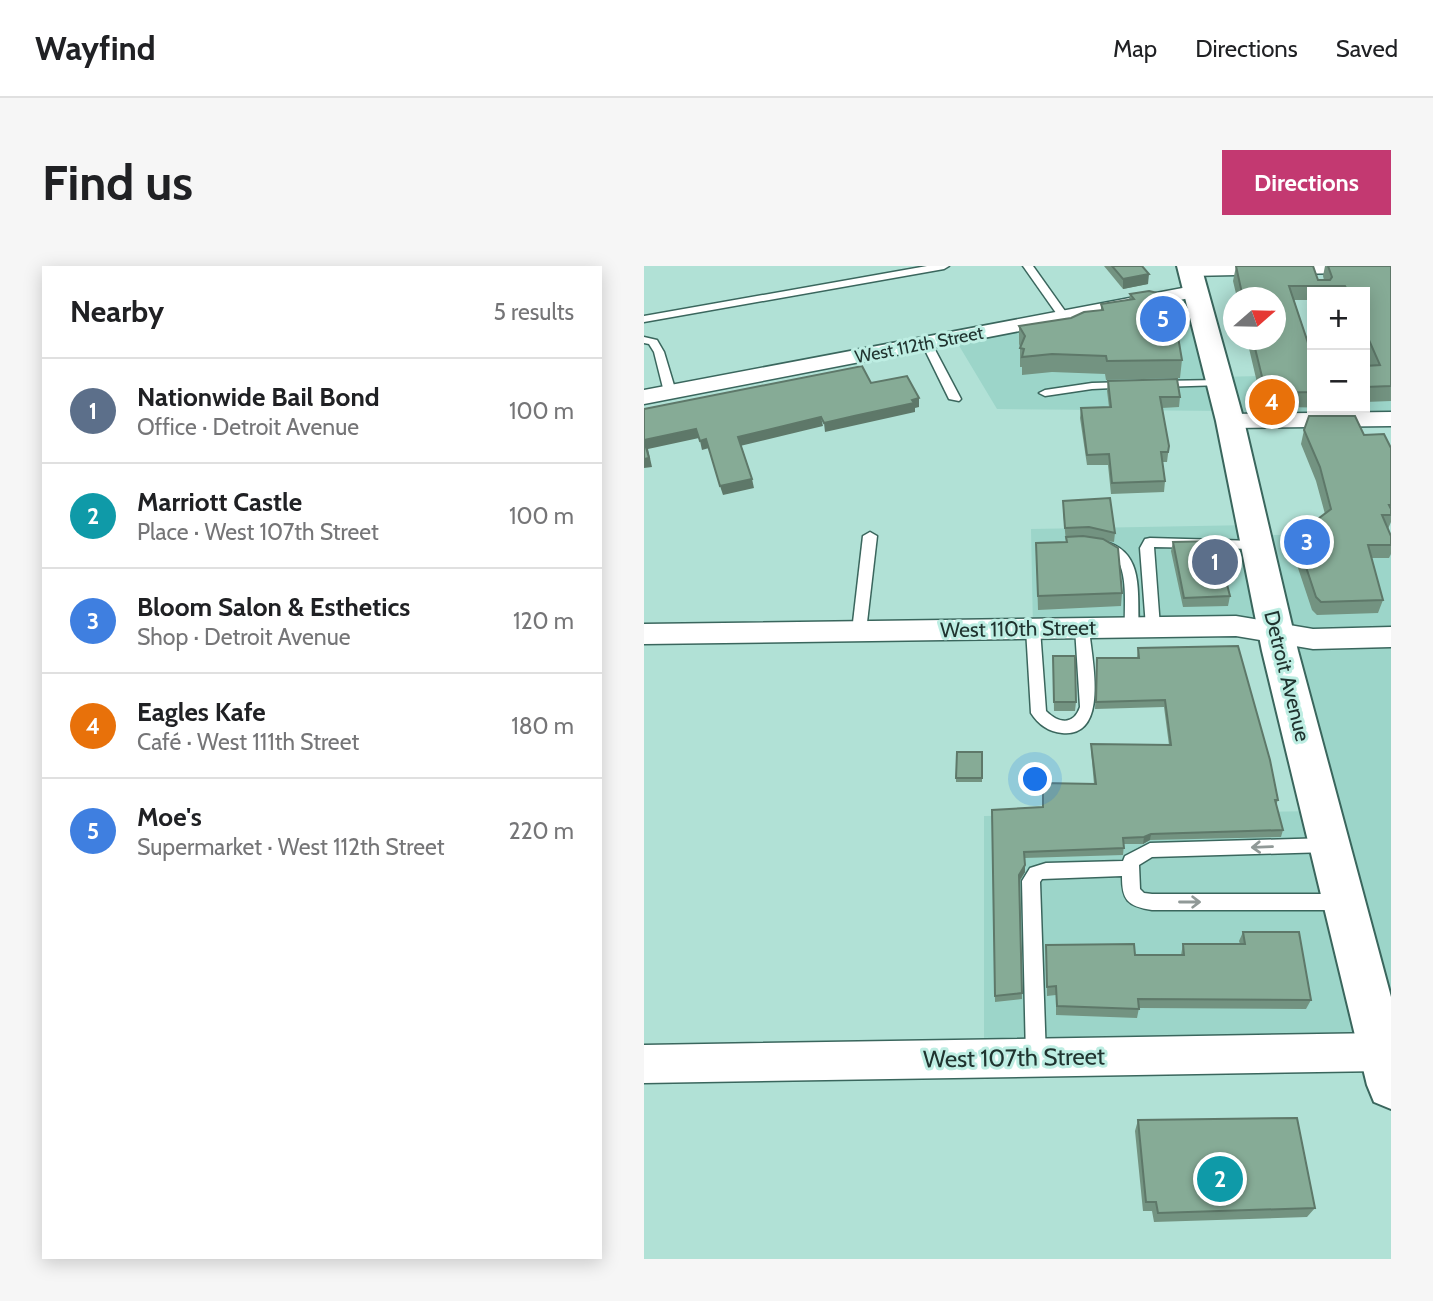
<!DOCTYPE html>
<html lang="en">
<head>
<meta charset="utf-8">
<style>
	body { margin:0; font-family:Cabin,sans-serif; background:#f6f6f6; color:#202124 }
	.controls { position:absolute; right:21px; top:21px; display:grid; overflow:hidden; border-radius:0px; box-shadow:0 4px 18px #0003 }
	.controls button { width:63px; height:63px; display:grid; place-items:center; padding:0; border:0; border-bottom:2px solid #e0e0e0; background:#fff; color:#202124; font:35px sans-serif }
	.compass { position:absolute; left:579px; top:21px; width:63px; height:63px; border-radius:50%; background:#fff; box-shadow:0 4px 18px #0003; rotate:70deg }
	.you { position:absolute; left:392px; top:514px; width:24px; height:24px; margin:-18px; border:5px solid #fff; border-radius:50%; background:#1a73e8; box-shadow:0 0 0 10px #1a73e833 }
	.badge { display:grid; place-items:center; width:46px; height:46px; border-radius:50%; background:#c33971; color:#fff; font-size:23px; font-weight:700 }
	.pin { position:absolute; translate:-50% -50%; border:4px solid #fff; box-shadow:0 2px 7px #0006 }
	.list { margin:0; padding:0; list-style:none }
	h2 { display:flex; justify-content:space-between; align-items:center; height:91px; margin:0; padding:0 28px; font-size:30px }
	h2 small { font-size:23px; font-weight:400; color:#757577 }
	.list li { display:grid; grid-template-columns:46px 1fr auto; gap:21px; align-items:center; box-sizing:border-box; height:105px; padding:0 28px; border-top:2px solid #e0e0e0 }
	.list b { display:block; font-size:26px; white-space:nowrap }
	.list p { margin:0; font-size:23px; white-space:nowrap; color:#757577 }
	.list em { font-size:23px; font-style:normal; color:#757577 }
	.map { position:relative; flex:none; width:747px; height:993px; overflow:hidden; border-radius:0px }
	header { display:flex; align-items:center; gap:42px; box-sizing:border-box; height:98px; padding:0 35px; background:#fff; border-bottom:2px solid #e0e0e0 }
	header strong { font-size:33px }
	nav { display:flex; gap:38px; margin-inline-start:auto; font-size:24px }
	.intro { display:flex; align-items:center; justify-content:space-between; box-sizing:border-box; height:168px; padding:0 42px }
	h1 { margin:0; font-size:49px }
	.button { padding:18px 32px; border-radius:0px; background:#c33971; color:#fff; font-size:24px; font-weight:700 }
	main { display:flex; gap:42px; padding:0 42px }
	aside { flex:1; background:#fff; border-radius:0px; box-shadow:0 4px 18px #0003 }
	.map>svg:first-child { display:block }
</style>
</head>
<body>
<header>
<strong>Wayfind</strong>
<nav><a>Map</a><a>Directions</a><a>Saved</a></nav>
</header>
<div class="intro"><h1>Find us</h1><a class="button">Directions</a></div>
<main>
<aside>
<h2>Nearby<small>5 results</small></h2>
<ul class="list">
<li><span class="badge" style="background:#5c6f8a">1</span><div><b>Nationwide Bail Bond</b><p>Office · Detroit Avenue</p></div><em>100 m</em></li>
<li><span class="badge" style="background:#0f9aa8">2</span><div><b>Marriott Castle</b><p>Place · West 107th Street</p></div><em>100 m</em></li>
<li><span class="badge" style="background:#3f7fe0">3</span><div><b>Bloom Salon &amp; Esthetics</b><p>Shop · Detroit Avenue</p></div><em>120 m</em></li>
<li><span class="badge" style="background:#e8710a">4</span><div><b>Eagles Kafe</b><p>Café · West 111th Street</p></div><em>180 m</em></li>
<li><span class="badge" style="background:#3f7fe0">5</span><div><b>Moe's</b><p>Supermarket · West 112th Street</p></div><em>220 m</em></li>
</ul>
</aside>
<div class="map">
<svg width="747" height="993" viewBox="0 0 747 993">
	<rect width="100%" height="100%" fill="#b1e1d6"/>
	<g fill="#9cd5c9">
		<path d="M549 26 574 111 668 109V142H721V109L747 108V153L586 155 583 145 353 143 311 73Z"/>
		<path d="M608 259 611 269 747 268V804L340 793V550L677 545 632 367 389 363 387 263Z"/>
	</g>
	<g fill="none" stroke-linecap="round" stroke-linejoin="round">
		<g stroke="#3a665d" stroke-width="3">
			<g id="service">
				<path d="M283 0H305L300 3 0 56V50Z"/>
				<path d="M379 0H389L426 52 425 54H417Z"/>
				<path d="M0 71 13 74 20 86 32 126 30 128 20 126 10 86 5 78 0 77Z"/>
				<path d="M279 76 288 78 317 133 315 135 305 133 278 78Z"/>
				<path d="M575 114 581 117 579 119 515 121 509 118 515 115Z"/>
				<path d="M486 116 492 119 490 121 448 123 401 130 395 127 401 124 448 117Z"/>
				<path d="M226 266 233 270 222 365 215 370 208 365 219 270Z"/>
				<path d="M506 272 612 275 619 279 612 283 510 281 516 361 509 366 502 361 496 282 501 273Z"/>
				<path d="M454 274C501 282 493 323 495 361L493 365H483L481 361C480 341 485 305 470 289 464 284 457 283 449 281L447 278Z"/>
				<path d="M438 357 445 362C447 390 467 472 418 467 405 466 394 458 387 447L382 363 389 358 396 363 402 445C415 458 430 459 436 441L431 362Z"/>
				<path d="M684 572 690 574 692 579 690 584 684 586 508 591 495 599 496 623 500 627 508 628H700L706 631 709 636 706 641 700 644H508C483 640 478 634 478 610L398 613 396 616 402 792 399 799 392 801 385 799 382 792 378 615 386 602 402 597 479 595 481 590 506 577Z"/>
			</g>
		</g>
		<g stroke="#3a665d" stroke-width="3">
			<g id="minor">
				<path d="M538 0H747V6L545 10 538 8 535 4Z"/>
				<path d="M549 20 556 22 559 26 556 30 0 138V124Z"/>
				<path d="M747 146V160L586 162 578 160 574 155 578 150 586 148Z"/>
				<path d="M592 350 669 363 747 361V381L669 383 592 370 0 378V358Z"/>
				<path d="M739 767 747 771V801L739 805 0 817V779Z"/>
			</g>
		</g>
		<g stroke="#3a665d" stroke-width="4">
			<path id="primary" d="M533 0H557L600 155 654 385 747 731V843L730 836 723 819 618 385 572 155Z"/>
		</g>
		<use href="#service" fill="#fff" fill-rule="evenodd"/>
		<use href="#minor" fill="#fff" fill-rule="evenodd"/>
		<use href="#primary" fill="#fff" fill-rule="evenodd"/>
	</g>
	<g fill="#739381">
		<path d="M460 0H498L504 18 479 23Z"/>
		<path d="M592 0 680 14 679 10 681 0H747V135L721 136V100H725L721 89V26H668V34H650L668 89V142H698V144H667L668 141 619 142 603 74H632V32H593L589 15Z"/>
		<path d="M486 28 538 94 536 112 462 114 461 108 408 106 378 109V101H376V81L375 78V60L427 52 457 45V38L485 34Z"/>
		<path d="M464 115 536 131 535 141 518 142 525 180 523 196H518L521 215 520 226 467 228 464 199H443L436 152 437 142 465 141 463 125Z"/>
		<path d="M660 164 720 169 747 182V256L744 263 747 270V288L745 292H727L739 334 734 347 673 349 668 344 652 296 656 283 654 278 658 265 681 248 672 215 657 178Z"/>
		<path d="M419 235 471 267 470 276 462 275 478 327 477 340 394 344 392 277 422 276 419 244Z"/>
		<path d="M529 276 586 330 584 340 539 341 527 285Z"/>
		<path d="M494 382 634 534 632 539 639 564 637 571 506 574 499 578H480L479 589 380 592 381 606 376 615 378 733 351 736 348 544 399 541 450 518 447 485V478L525 479 520 441 451 443 453 392H493Z"/>
		<path d="M409 390 432 436 431 445H410Z"/>
		<path d="M338 486V516H312V512Z"/>
		<path d="M599 666 667 734 662 743 495 742 493 752 412 749V729L403 730 402 679 491 689H537L539 678H596L595 675Z"/>
		<path d="M494 854 671 942 663 951 510 956 508 945H499L491 865Z"/>
	</g>
	<g fill="#5e7869">
		<path d="M505 8 504 18 479 23V13Z"/>
		<path d="M275 132V141L271 142V146L181 166 180 157Z"/>
		<path d="M177 151 179 160 96 180 94 171Z"/>
		<path d="M52 163 55 172 4 183 8 201 0 202V174Z"/>
		<path d="M62 173 65 182 58 184 56 175Z"/>
		<path d="M108 213 110 222 79 229 76 220Z"/>
		<path d="M507 568 506 574 499 578 500 571Z"/>
		<path d="M381 599V606L375 615V609Z"/>
	</g>
	<g fill="#86ab96" stroke="#5e7869" stroke-width="2">
		<path d="M468 0H498L505 8 479 13Z"/>
		<path d="M592 0H669L674 14H686L688 11 684 0H747V120L721 121V100L736 99 721 65V26H704L701 20H645L668 89V126L622 127 609 74H632V32H599Z"/>
		<path d="M505 25 527 30 538 94 463 95 462 90 408 88 378 91 380 83 376 82 381 70 375 60 427 52 440 46 459 44 457 38 490 33 486 28Z"/>
		<path d="M218 100 227 117 263 110 275 132 268 134 270 137 210 150 180 157 177 151 94 171 108 213 76 220 62 173 56 175 52 163 0 174 5 192 0 193V143Z"/>
		<path d="M533 113 536 131H516L525 180 524 186H517L521 215 468 217 465 188 443 189 437 142 467 141 464 115Z"/>
		<path d="M665 150H711L720 169 740 168 747 182V239H745L747 243V249H738L747 270V279H724L739 334 677 336 672 331 656 283 663 282 658 265 687 243 676 201 660 164Z"/>
		<path d="M466 232 471 267 445 261 421 262 419 235Z"/>
		<path d="M439 270 459 273 474 282 478 327 394 330 392 277 423 276 422 271Z"/>
		<path d="M572 275 586 330 540 332 529 276Z"/>
		<path d="M594 380 626 494 634 534H631L639 564 507 568 500 571 479 572 480 582 380 586 381 599 375 609 378 727 351 730 348 544 399 541V517L452 518 447 478 527 479 521 434 452 436 453 392H495L494 382Z"/>
		<path d="M409 390H431L432 436H410Z"/>
		<path d="M313 486H338V512H312Z"/>
		<path d="M599 666H655L667 734 494 733 495 743 413 740 412 720 403 721 402 679 490 678 491 689H540L539 678H601Z"/>
		<path d="M653 852 671 942 514 947 512 936H502L494 854Z"/>
	</g>
	<defs><path id="oneway-shaft" d="M-6 0H5M1.5-3L5.5 0L1.5 3" fill="none" stroke-width="1.6" stroke-linecap="round" stroke-linejoin="round" transform="scale(1.75)"/></defs>
	<g stroke="#909997">
		<use href="#oneway-shaft" transform="translate(618 581) rotate(178)"/>
		<use href="#oneway-shaft" transform="translate(546 636)"/>
	</g>
	<g text-anchor="middle" stroke-width="6" stroke-linejoin="round" paint-order="stroke">
		<g font-size="18" fill="#20332f" stroke="#beeee3">
			<text transform="translate(275 79) rotate(-11)" y="6">West 112th Street</text>
		</g>
		<g font-size="21" fill="#20332f" stroke="#beeee3">
			<text transform="translate(374 363) rotate(-1)" y="7">West 110th Street</text>
			<text transform="translate(643 410) rotate(76)" y="7">Detroit Avenue</text>
		</g>
		<g font-size="24" fill="#20332f" stroke="#beeee3">
			<text transform="translate(370 792) rotate(-1)" y="8">West 107th Street</text>
		</g>
	</g>
</svg>
<div class="controls">
<button>+</button>
<button>−</button>
</div>
<svg class="compass" viewBox="-18 -18 36 36"><path d="M0-13l5 13h-10z" fill="#e53935"/><path d="M0 13l5-13h-10z" fill="#757577"/></svg>
<div class="you"></div>
<div class="pin badge" style="left:571px;top:296px;background:#5c6f8a">1</div>
<div class="pin badge" style="left:576px;top:913px;background:#0f9aa8">2</div>
<div class="pin badge" style="left:663px;top:276px;background:#3f7fe0">3</div>
<div class="pin badge" style="left:628px;top:136px;background:#e8710a">4</div>
<div class="pin badge" style="left:519px;top:53px;background:#3f7fe0">5</div>
</div>
</main>
</body>
</html>
